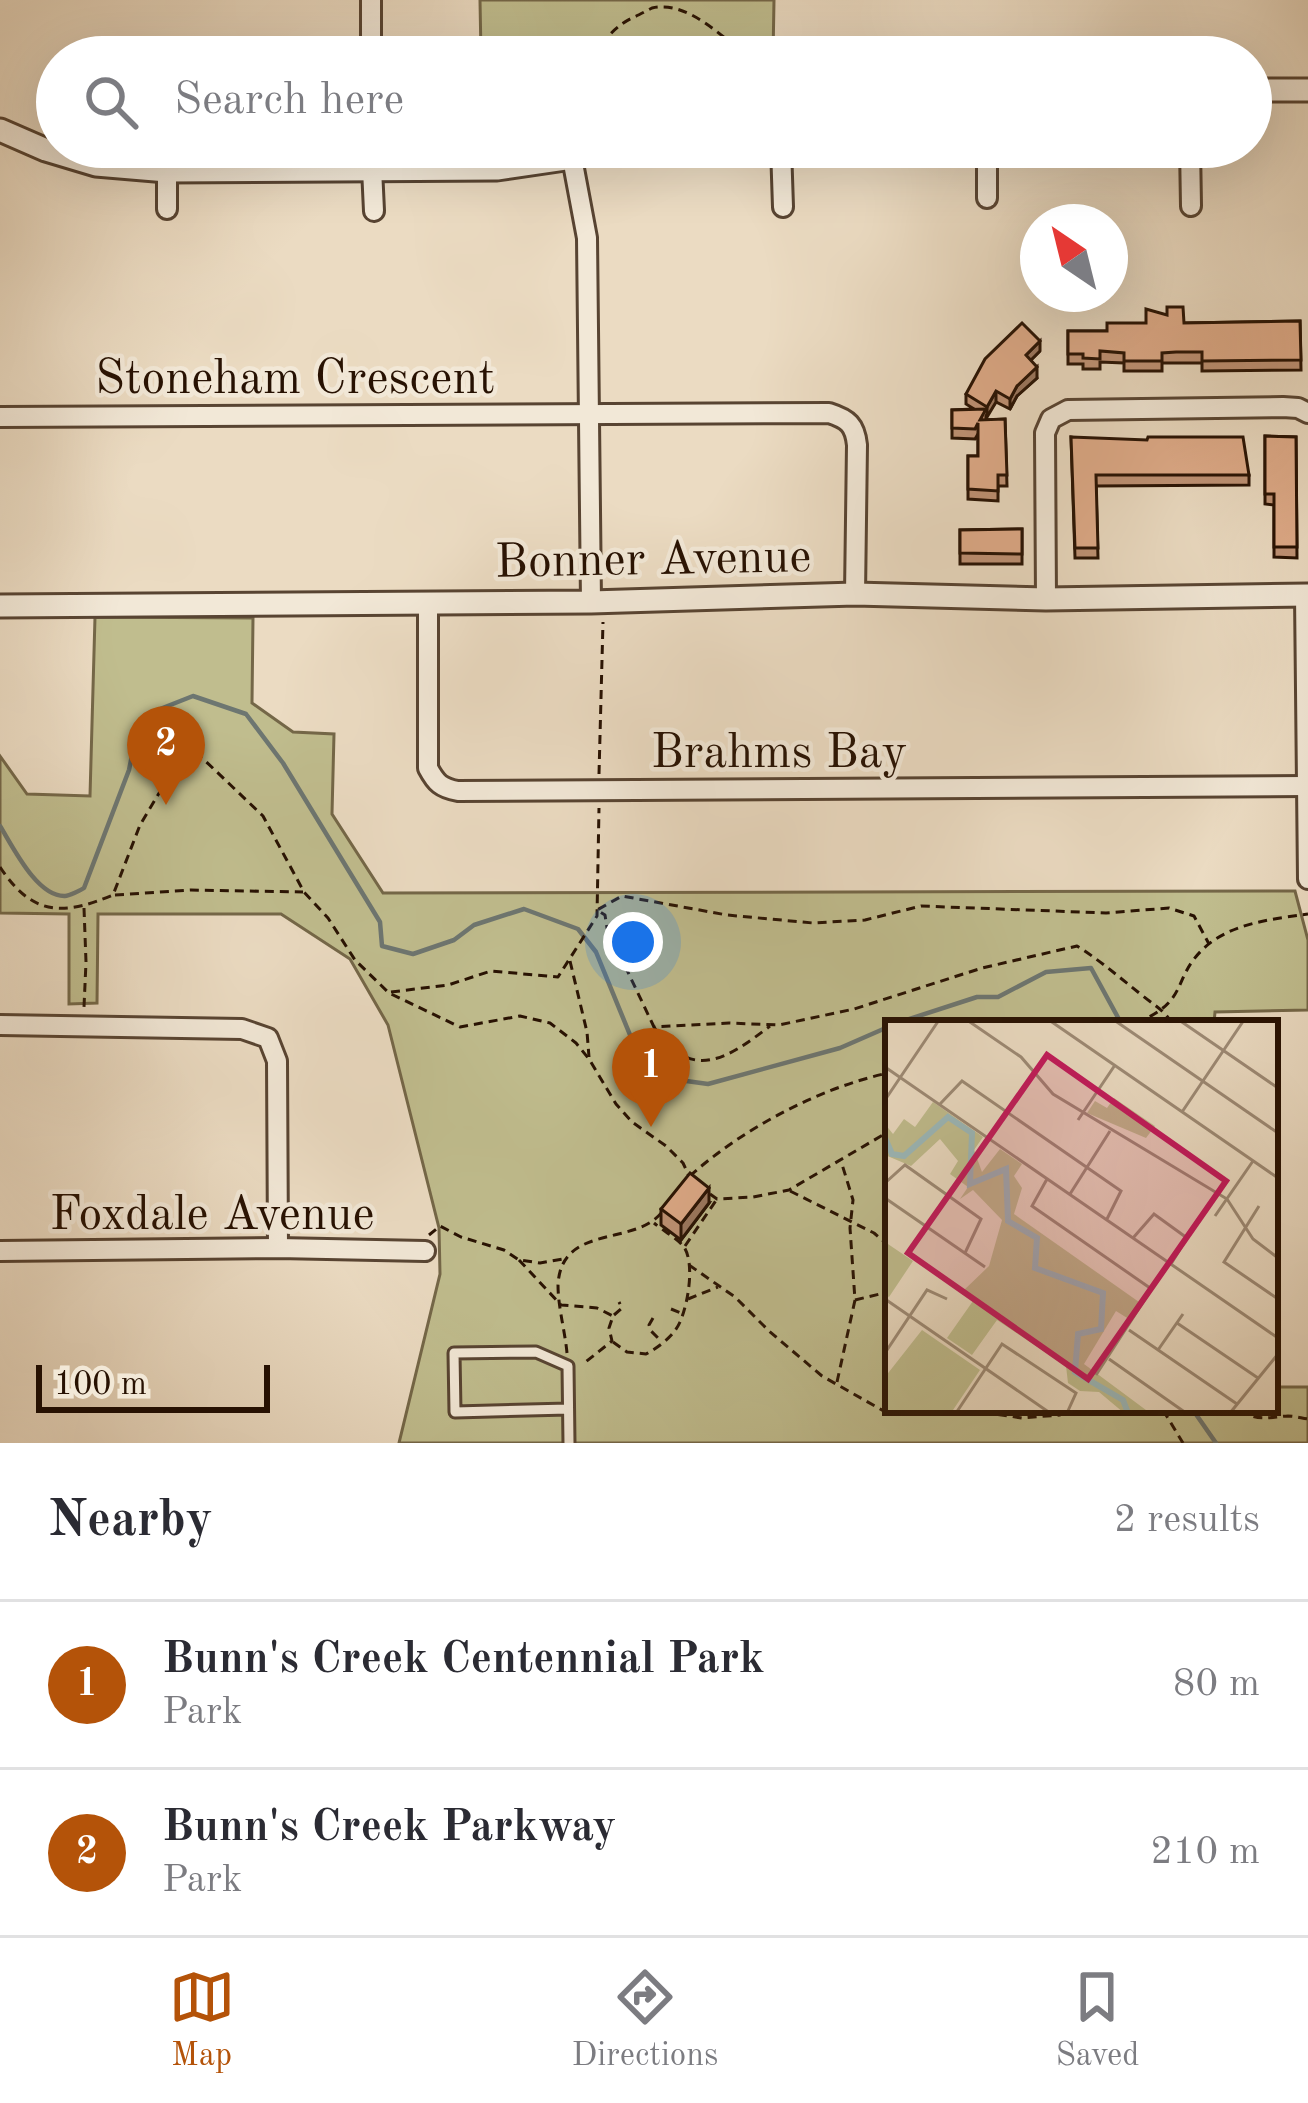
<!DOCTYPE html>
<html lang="en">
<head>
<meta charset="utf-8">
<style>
	body { margin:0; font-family:"Old Standard TT",serif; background:#f2f2f3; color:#2b2b33 }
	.compass { position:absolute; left:1020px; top:204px; width:108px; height:108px; border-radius:50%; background:#fff; box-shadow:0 12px 48px #0002; rotate:325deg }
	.scale { position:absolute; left:36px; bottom:30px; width:234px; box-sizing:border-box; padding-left:12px; border:6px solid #271102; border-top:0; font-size:33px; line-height:42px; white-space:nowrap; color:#271102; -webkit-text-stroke:9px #f2e8d7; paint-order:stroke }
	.you { position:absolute; left:633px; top:942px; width:42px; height:42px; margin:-30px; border:9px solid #fff; border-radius:50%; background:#1a73e8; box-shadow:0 0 0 18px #1a73e833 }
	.badge { display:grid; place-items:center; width:78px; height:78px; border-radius:50%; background:#b45309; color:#fff; font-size:39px; font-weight:700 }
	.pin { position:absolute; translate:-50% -99px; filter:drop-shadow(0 3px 6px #0008) }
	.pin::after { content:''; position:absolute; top:63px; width:42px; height:36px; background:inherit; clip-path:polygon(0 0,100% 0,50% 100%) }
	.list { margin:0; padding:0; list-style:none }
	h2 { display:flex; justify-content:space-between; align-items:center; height:156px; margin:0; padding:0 48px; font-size:51px }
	h2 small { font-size:39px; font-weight:400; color:#7c7c81 }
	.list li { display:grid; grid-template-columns:78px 1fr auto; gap:36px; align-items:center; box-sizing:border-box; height:168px; padding:0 48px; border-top:3px solid #e1e1e2 }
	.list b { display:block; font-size:45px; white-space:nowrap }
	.list p { margin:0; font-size:39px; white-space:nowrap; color:#7c7c81 }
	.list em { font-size:39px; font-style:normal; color:#7c7c81 }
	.icon { flex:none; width:66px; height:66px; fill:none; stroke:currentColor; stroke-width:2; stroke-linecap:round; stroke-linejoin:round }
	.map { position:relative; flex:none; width:1308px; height:1443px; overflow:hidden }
	.search { position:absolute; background:#fff; box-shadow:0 12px 48px #0002; left:36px; right:36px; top:36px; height:132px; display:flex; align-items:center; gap:30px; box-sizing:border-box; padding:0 42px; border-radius:66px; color:#7c7c81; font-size:45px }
	.sheet { height:492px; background:#fff }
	nav { display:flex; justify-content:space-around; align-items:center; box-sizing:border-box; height:168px; border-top:3px solid #e1e1e2; background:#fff; font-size:33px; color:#7c7c81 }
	nav a { display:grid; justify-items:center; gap:6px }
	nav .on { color:#b45309 }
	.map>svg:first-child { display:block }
</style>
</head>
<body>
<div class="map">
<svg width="1308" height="1443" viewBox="0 0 1308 1443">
	<rect width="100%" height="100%" fill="#ebdbc2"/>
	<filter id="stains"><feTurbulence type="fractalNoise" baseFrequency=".00167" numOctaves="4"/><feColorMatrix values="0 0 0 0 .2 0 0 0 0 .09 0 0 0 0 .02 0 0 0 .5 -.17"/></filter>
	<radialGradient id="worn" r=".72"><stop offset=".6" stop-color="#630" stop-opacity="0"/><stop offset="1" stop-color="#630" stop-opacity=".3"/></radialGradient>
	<g fill="#c0bd8e" stroke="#746748" stroke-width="3">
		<path d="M480 0H774L773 57H464L481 55Z"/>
		<path d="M95 617 253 618 252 703 293 732 334 734 332 814 383 893 1295 891 1308 940V1010L1215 1012 1214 1023H888V1410H1275V1387H1308V1443H399L440 1274 439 1228 388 1025 350 959 281 914H98L97 1003 69 1004V914L0 913V756L27 794 90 796Z"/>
	</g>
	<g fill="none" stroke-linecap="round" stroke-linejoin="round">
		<g stroke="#6d7671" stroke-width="4.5">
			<path d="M0 826C13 847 37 897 65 896 69 896 81 890 84 888L129 770 137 731 155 711 193 696 246 714 283 763 380 922 382 946 413 954 454 940 474 925 524 909 578 929 596 952 644 1069 672 1079 708 1084 840 1048 888 1027"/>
			<path d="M897 1023 977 997H998L1046 972 1091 968 1121 1023"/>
			<path d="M1193 1410 1216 1443"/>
		</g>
		<g stroke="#584432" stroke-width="15">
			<path id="service" d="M568 1409 455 1412 454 1353 536 1352 568 1366 569 1443"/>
		</g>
		<g stroke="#584432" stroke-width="24">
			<g id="minor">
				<path d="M371 0V57"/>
				<path d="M371 147 374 211"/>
				<path d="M781 147 783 207"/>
				<path d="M987 147V198"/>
				<path d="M1190 147 1191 206"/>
				<path d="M572 158 587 238 591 602"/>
				<path d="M167 171V209"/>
				<path d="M0 417 829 413C848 419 855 425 857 445L855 594"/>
				<path d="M1305 595 1308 879"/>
				<path d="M1046 599 1045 433 1051 419 1068 410 1283 407 1298 408 1308 413"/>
				<path d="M428 604V768C436 783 441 788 458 791L1306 786"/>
				<path d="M0 1025 242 1029 268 1038 277 1061 278 1248"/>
				<path d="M0 1251 278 1248 425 1251"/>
			</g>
		</g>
		<g stroke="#584432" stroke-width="27">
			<g id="tertiary">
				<path d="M1251 90H1308"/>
				<path d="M0 130 46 150 96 165 167 171 497 169 572 158 600 147"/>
				<path d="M0 606 591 602 855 594 1046 599 1308 595"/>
			</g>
		</g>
		<g stroke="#271102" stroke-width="3" stroke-dasharray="9 6" stroke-linecap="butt">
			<path d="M551 57 566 54"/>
			<path d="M605 57 599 50C607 35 619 24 634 17 637 16 650 9 652 8 687 0 723 37 747 57"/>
			<path d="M599 774 603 622"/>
			<path d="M0 867C32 916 63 916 113 895L140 825 180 758 197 753 263 816 304 892 328 918 355 960 389 993 460 1027 520 1016 550 1023 576 1043 589 1059 616 1104 632 1122 666 1146 683 1163 689 1176"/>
			<path d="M115 895 191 890 303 892"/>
			<path d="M84 908 86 962 84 1007"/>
			<path d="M570 961 587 1032 589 1057"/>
			<path d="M391 992 448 985 491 971 558 977 597 916 599 808"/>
			<path d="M1136 1023C1190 1001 1171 980 1203 949 1230 923 1273 919 1308 914"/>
			<path d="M1172 1023C1164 1010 1154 1005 1143 996 1120 978 1101 961 1077 946L982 968 854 1009 779 1025 729 1023 654 1027 607 928 605 915 597 910 622 896 727 915 813 923 865 920 921 906 1106 913 1169 908 1194 916 1209 944"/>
			<path d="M654 1027C691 1083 727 1059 770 1026"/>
			<path d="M690 1176C742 1129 819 1088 888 1073"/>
			<path d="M790 1191 874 1233 888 1245"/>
			<path d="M710 1194 717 1199 753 1197 789 1190 888 1132"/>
			<path d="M429 1235 440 1226 461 1237 504 1250 519 1260 540 1263 563 1259"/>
			<path d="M685 1246 717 1199"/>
			<path d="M519 1260 561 1305 597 1308 613 1316 609 1328 612 1341 583 1364"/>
			<path d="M689 1265 735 1297 769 1331 822 1376 889 1414 968 1410 1022 1418 1060 1415 1070 1410"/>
			<path d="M688 1299 718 1287"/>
			<path d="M855 1300 888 1292"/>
			<path d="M671 1309 681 1313"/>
			<path d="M614 1315 622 1308 619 1302"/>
			<path d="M653 1318 649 1325 651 1331 661 1341"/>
			<path d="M613 1342 627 1352 646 1354C659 1347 674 1336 680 1322 688 1304 695 1264 684 1247 677 1238 662 1230 654 1223"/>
			<path d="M567 1353C565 1331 558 1307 558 1285 561 1223 635 1247 662 1212"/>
			<path d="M837 1382 855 1300 850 1228 853 1200 841 1161"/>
			<path d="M1163 1410 1183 1443"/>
			<path d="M1240 1410C1257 1422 1269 1417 1288 1416 1295 1416 1301 1418 1308 1419"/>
		</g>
		<use href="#service" stroke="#f2e8d7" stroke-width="9"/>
		<use href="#minor" stroke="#f2e8d7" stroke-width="18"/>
		<use href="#tertiary" stroke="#f2e8d7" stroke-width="21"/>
	</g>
	<g fill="#c09376" stroke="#271102" stroke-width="3">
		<path d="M1300 321 1301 370 1202 371V363H1162V371H1124V363L1100 362V369H1083V364H1068V331H1107L1184 323Z"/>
		<path d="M1040 351 1031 360 1037 378 1017 396 1010 409 996 402 986 416V420L1005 419 1007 486H998V501L968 499V456H978V434L975 439 952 438V410L974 409 966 404V394Z"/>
		<path d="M1265 436 1296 437 1297 558 1274 557V505L1265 504Z"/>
		<path d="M1071 437 1249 475V485L1096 486 1098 558H1075Z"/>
		<path d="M1022 529V564H960V530Z"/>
		<path d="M709 1203 681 1240 661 1225V1209Z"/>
	</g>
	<g fill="#9c7860" stroke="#271102" stroke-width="3">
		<path d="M1040 341V351L1026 365V355Z"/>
		<path d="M1037 367V378L1017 396 1010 409V399L1017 386Z"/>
		<path d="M996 391V402L987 417V407Z"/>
		<path d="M709 1188V1203L681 1240V1224Z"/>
	</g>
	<g fill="#dfab89" stroke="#271102" stroke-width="3">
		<path d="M1167 307H1183L1184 323 1300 321 1301 360 1202 361V352H1176L1162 353V361H1124V353L1100 351V359L1083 358V354H1068V331H1107V323H1146V309L1167 315Z"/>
		<path d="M1022 323 1040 341 1026 355 1037 367 1017 386 1010 399 996 391 987 407 966 394 985 359Z"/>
		<path d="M986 409 980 420 1005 419 1007 475H998V491L968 489V456H978V423L975 429 952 428V410Z"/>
		<path d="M1265 436 1296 437 1297 547H1274V494H1265Z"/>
		<path d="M1071 437 1147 440 1148 437H1243L1249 475H1096L1098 548H1075Z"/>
		<path d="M1022 529V554L960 553V530Z"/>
		<path d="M690 1173 709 1188 681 1224 661 1209Z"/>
	</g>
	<g text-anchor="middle" stroke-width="9" stroke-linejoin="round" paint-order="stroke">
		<g font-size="48" fill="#271102" stroke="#f2e8d7">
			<text x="295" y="393">Stoneham Crescent</text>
			<text transform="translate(653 557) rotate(-1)" y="17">Bonner Avenue</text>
			<text x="779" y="767">Brahms Bay</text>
			<text x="212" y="1229">Foxdale Avenue</text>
		</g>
	</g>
	<g transform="translate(885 1020)">
		<rect width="393" height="393" fill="#ebdbc2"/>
		<path d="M229 78 270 106 261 118 202 93 210 81 222 88ZM48 82 98 117 89 130 97 152 115 129 137 144 129 156 137 168 129 194 254 282 247 301 231 291 199 344 265 393H239L214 372 195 371 183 363 181 346 112 300 87 335 62 318 88 281 77 272 104 246 117 200 88 170 75 179 83 167 65 154 73 141 55 119 26 146 0 135V104L8 114 19 99 30 107ZM0 222 28 241 4 277 0 275ZM37 310 95 350 66 393H0V357Z" fill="#c0bd8e"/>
		<path fill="none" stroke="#9bb9bb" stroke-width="6" d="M0 118 7 134 19 136 63 97 87 113 85 164 121 149 123 201 152 218 150 248 218 273 216 309 193 314 190 352 238 380 243 393"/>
		<path fill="none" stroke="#9d8a75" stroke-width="3" d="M82 0 136 37 168 74 342 179 368 219 393 238M164 0 393 158M229 0 393 113M294 0 393 68M0 47 393 318M0 80 54 0M55 84 77 61 236 171 222 199M297 92 359 0M193 100 230 45M162 159 147 186 265 268M0 163 20 145 96 199 80 233M185 174 225 111M0 178 100 247M374 186 339 242 393 279M330 196 368 141M248 218 269 194 302 218 286 244M0 279 165 393M292 303 373 358M244 310 352 384M273 330 298 294M0 333 42 270 62 279M224 339 301 393M211 355 284 242M71 393 117 324 191 373 182 393M345 393 393 334"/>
		<path fill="#c2185b" fill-opacity="0.15" stroke="#c2185b" stroke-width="6" d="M162 35 341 161 203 359 23 233Z"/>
		<rect width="393" height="393" fill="none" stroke="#271102" stroke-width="6"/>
	</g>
	<rect width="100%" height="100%" filter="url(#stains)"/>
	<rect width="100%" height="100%" fill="url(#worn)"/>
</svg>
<svg class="compass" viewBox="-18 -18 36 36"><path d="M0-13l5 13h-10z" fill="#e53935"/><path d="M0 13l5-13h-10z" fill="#7c7c81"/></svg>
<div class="scale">100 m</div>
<div class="you"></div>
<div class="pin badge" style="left:651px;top:1127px">1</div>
<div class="pin badge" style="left:166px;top:805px">2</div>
<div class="search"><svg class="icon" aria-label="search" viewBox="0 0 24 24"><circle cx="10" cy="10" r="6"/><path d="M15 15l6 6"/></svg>Search here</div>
</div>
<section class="sheet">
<h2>Nearby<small>2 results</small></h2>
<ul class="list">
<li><span class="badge">1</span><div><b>Bunn's Creek Centennial Park</b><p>Park</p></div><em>80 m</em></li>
<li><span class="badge">2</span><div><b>Bunn's Creek Parkway</b><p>Park</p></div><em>210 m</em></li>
</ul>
</section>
<nav>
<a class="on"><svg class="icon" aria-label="map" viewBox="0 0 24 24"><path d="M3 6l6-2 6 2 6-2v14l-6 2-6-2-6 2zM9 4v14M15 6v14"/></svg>Map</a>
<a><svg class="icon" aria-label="directions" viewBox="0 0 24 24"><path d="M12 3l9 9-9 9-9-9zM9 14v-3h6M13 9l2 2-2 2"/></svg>Directions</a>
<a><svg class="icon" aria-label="saved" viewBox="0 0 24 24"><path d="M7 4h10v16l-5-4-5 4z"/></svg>Saved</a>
</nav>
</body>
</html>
